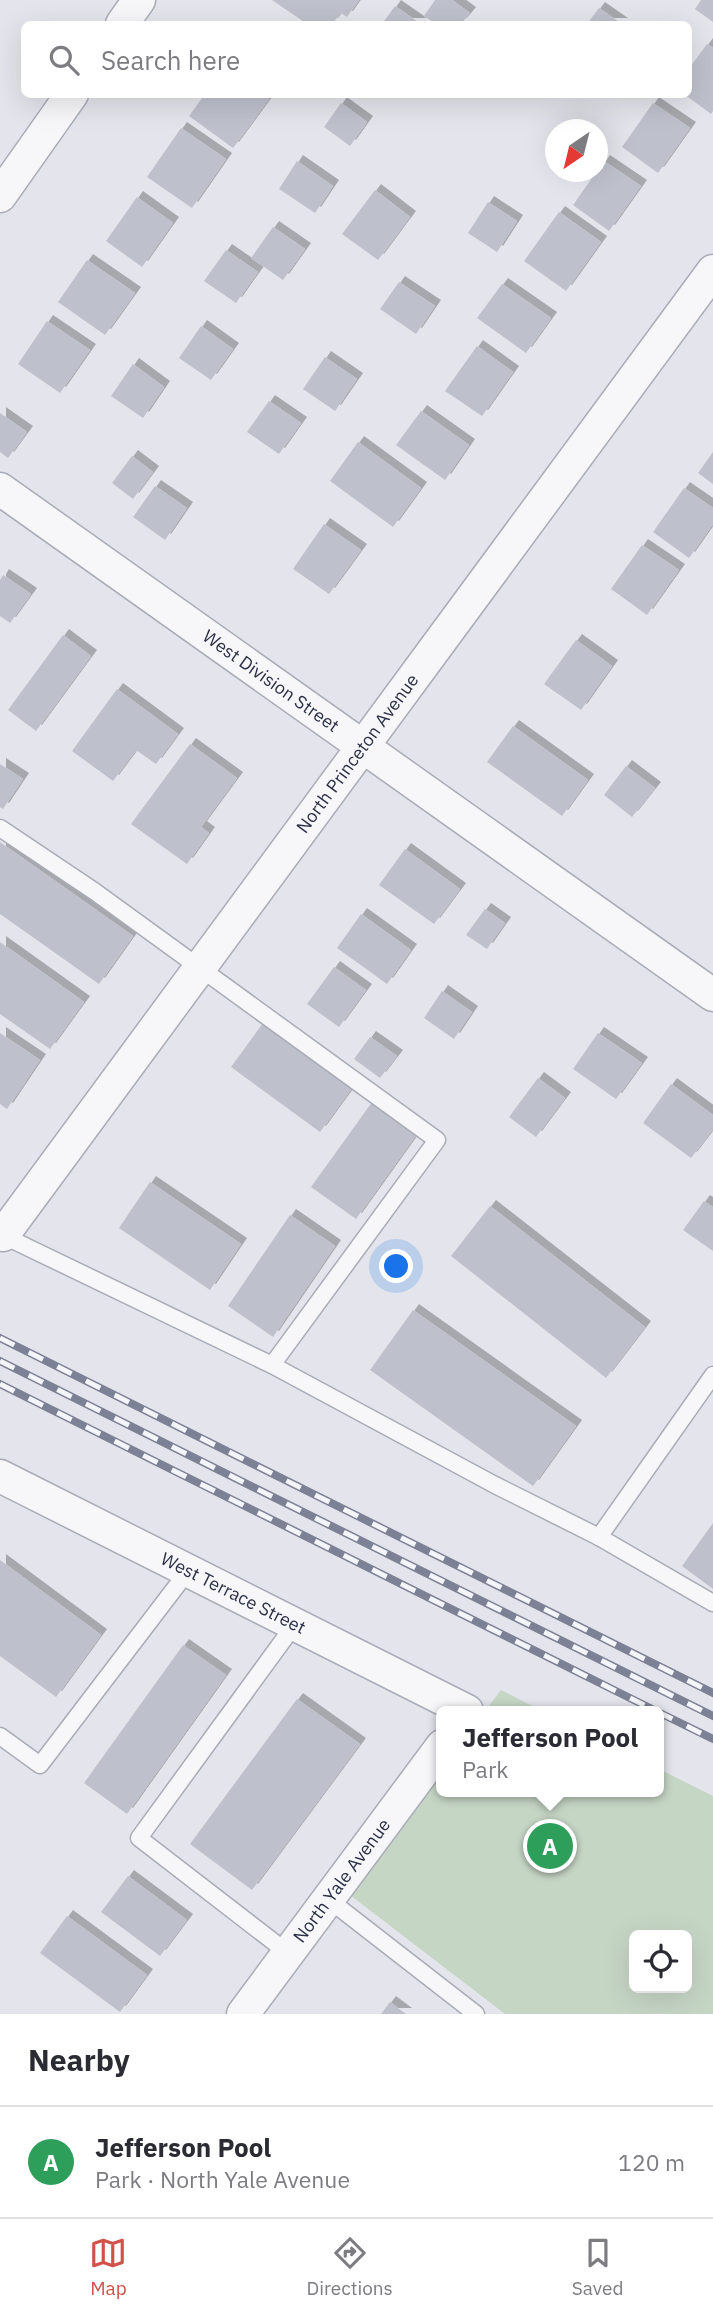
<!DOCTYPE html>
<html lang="en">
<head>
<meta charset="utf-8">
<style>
	body { margin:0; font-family:"IBM Plex Sans",sans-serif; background:#f2f2f3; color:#2b2b33 }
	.controls { position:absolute; right:21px; bottom:21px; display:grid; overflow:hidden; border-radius:10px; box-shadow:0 7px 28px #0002 }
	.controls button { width:63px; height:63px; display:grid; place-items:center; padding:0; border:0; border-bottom:2px solid #e1e1e2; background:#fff; color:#2b2b33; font:35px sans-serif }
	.compass { position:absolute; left:545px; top:119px; width:63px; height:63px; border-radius:50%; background:#fff; box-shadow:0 7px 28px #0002; rotate:215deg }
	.you { position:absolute; left:397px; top:1267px; width:24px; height:24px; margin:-18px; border:5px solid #fff; border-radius:50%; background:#1a73e8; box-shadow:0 0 0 10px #1a73e833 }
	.badge { display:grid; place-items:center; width:46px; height:46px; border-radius:50%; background:#d0524a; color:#fff; font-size:23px; font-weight:700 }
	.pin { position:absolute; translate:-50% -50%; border:4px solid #fff; box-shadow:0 2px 7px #0006 }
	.popup { position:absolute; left:436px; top:1706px; width:228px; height:91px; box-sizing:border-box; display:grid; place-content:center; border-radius:10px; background:#fff; filter:drop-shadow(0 2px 5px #0005); font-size:23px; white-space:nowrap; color:#7c7c81 }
	.popup b { font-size:26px; color:#2b2b33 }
	.popup::after { content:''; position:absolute; left:50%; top:100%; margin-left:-14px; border:14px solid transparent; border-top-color:#fff }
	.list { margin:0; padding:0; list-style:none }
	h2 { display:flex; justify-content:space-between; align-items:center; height:91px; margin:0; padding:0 28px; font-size:30px }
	h2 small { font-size:23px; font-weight:400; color:#7c7c81 }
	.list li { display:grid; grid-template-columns:46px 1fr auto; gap:21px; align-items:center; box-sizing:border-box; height:112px; padding:0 28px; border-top:2px solid #e1e1e2 }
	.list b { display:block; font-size:26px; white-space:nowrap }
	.list p { margin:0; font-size:23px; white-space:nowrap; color:#7c7c81 }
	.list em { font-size:23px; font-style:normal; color:#7c7c81 }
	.icon { flex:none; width:38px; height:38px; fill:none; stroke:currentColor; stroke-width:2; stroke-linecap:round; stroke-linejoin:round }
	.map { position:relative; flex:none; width:713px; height:2014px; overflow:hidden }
	.search { position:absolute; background:#fff; box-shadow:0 7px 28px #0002; left:21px; right:21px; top:21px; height:77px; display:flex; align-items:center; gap:18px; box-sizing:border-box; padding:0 24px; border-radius:10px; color:#7c7c81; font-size:26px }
	.sheet { height:203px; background:#fff }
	nav { display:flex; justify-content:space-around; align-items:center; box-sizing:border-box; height:98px; border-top:2px solid #e1e1e2; background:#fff; font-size:19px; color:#7c7c81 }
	nav a { display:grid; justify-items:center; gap:4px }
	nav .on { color:#d0524a }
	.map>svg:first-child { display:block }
</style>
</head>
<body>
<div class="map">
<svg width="713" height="2014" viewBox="0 0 713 2014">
	<defs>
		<filter id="shadow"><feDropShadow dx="6" dy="-6" stdDeviation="0" flood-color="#0004"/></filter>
	</defs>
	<rect width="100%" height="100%" fill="#e4e5ec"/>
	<g fill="#c6d6c5" fill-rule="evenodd">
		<path d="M501 1690 542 1711H485Z"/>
		<path d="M659 1769 713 1796V2014H505L350 1895 441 1771 442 1792H658ZM634 1935H687V1988H634Z"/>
	</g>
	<g fill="#bec0cc" filter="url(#shadow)">
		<path d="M272 0H359L347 17 341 13 332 24H307Z"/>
		<path d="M435 0H452L470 13 461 24H436L424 16Z"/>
		<path d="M701 0H713V22L695 9Z"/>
		<path d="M395 6 421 24H382Z"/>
		<path d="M599 8 622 24H587Z"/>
		<path d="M707 44 713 48V111L711 114 684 94H688V70Z"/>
		<path d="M205 94H262L269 99 233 148 189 116Z"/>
		<path d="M341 103 367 122 350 146 324 127Z"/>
		<path d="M653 103 690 128 658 173 622 147Z"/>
		<path d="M181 128 226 159 192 208 147 177Z"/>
		<path d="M297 161 333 186 315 213 279 189Z"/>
		<path d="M604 161 641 186 609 231 573 205Z"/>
		<path d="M375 190 410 217 378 260 342 234Z"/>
		<path d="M137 197 173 223 142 267 106 241Z"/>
		<path d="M488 202 517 221 497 252 468 233Z"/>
		<path d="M559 212 601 242 566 291 524 261Z"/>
		<path d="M273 227 305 249 283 280 251 258Z"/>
		<path d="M226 250 258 272 236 303 204 281Z"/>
		<path d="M87 260 135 293 105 335 58 302Z"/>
		<path d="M399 282 435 306 416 334 380 309Z"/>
		<path d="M502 284 551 318 526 353 477 318Z"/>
		<path d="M47 321 90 350 60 393 18 364Z"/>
		<path d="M201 326 233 349 211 380 179 358Z"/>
		<path d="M477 346 513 372 482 416 445 391Z"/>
		<path d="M325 357 357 379 335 411 303 389Z"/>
		<path d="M133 364 164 387 143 418 111 396Z"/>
		<path d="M269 401 301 423 279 454 247 432Z"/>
		<path d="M421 411 469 445 445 480 396 445Z"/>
		<path d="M0 413 27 432 8 458 0 452Z"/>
		<path d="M358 442 421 488 393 527 330 481Z"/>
		<path d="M713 452V484L698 473Z"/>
		<path d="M132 456 153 472 133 499 112 483Z"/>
		<path d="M155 486 187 508 165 540 133 517Z"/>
		<path d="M684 488 713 508V524L689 558 653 532Z"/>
		<path d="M324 524 361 550 329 594 293 569Z"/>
		<path d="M642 545 679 570 647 615 611 589Z"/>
		<path d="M3 575 31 594 10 623 0 616V580Z"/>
		<path d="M63 635 91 656 36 731 8 710Z"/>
		<path d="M576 640 612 666 581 710 544 684Z"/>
		<path d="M117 689 178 734 156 764 136 750 113 781 72 751Z"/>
		<path d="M513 726 588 780 562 816 487 762Z"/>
		<path d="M190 744 237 778 201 827 209 833 187 864 131 824Z"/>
		<path d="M0 764 23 779 3 809 0 807Z"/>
		<path d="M626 766 655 788 632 817 604 795Z"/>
		<path d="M0 842 133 936 99 984 0 914Z"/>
		<path d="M405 849 460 889 434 924 379 885Z"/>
		<path d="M485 909 505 923 487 949 466 935Z"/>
		<path d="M361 914 411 950 387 984 337 948Z"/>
		<path d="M0 942 84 1002 50 1049 0 1014Z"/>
		<path d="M334 967 366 990 339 1027 307 1004Z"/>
		<path d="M442 991 472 1012 454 1039 424 1018Z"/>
		<path d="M263 1023 352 1088 320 1132 231 1067Z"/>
		<path d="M0 1033 40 1060 7 1109 0 1104Z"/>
		<path d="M598 1033 642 1063 616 1099 573 1069Z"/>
		<path d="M370 1037 397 1056 380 1078 354 1059Z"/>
		<path d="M538 1078 565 1098 536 1137 509 1117Z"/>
		<path d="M671 1084 713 1115V1129L691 1158 643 1123Z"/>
		<path d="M375 1098 419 1131 356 1219 311 1187Z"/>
		<path d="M150 1182 241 1244 210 1290 119 1228Z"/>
		<path d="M704 1201 713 1207V1251L683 1230Z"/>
		<path d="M490 1206 645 1327 606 1378 451 1256Z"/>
		<path d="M290 1215 335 1246 273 1337 228 1306Z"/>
		<path d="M413 1310 576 1426 533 1486 370 1370Z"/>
		<path d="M713 1523V1589L682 1566Z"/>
		<path d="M0 1560 101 1635 56 1697 0 1656Z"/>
		<path d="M183 1645 226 1675 127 1814 84 1783Z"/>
		<path d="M297 1699 360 1744 252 1890 190 1844Z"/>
		<path d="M128 1876 187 1920 160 1956 101 1912Z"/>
		<path d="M67 1916 147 1975 120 2012 40 1953Z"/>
		<path d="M390 2002 406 2014H381Z"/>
	</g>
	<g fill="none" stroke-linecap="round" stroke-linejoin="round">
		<g stroke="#a9abb7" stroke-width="19">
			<g id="service">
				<path d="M0 828 94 891 437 1140 272 1365 0 1234"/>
				<path d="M272 1365 495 1485 599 1537"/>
				<path d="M713 1375 599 1537 713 1603"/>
				<path d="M0 1736 40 1765 188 1571"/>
				<path d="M328 1899 476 2014"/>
				<path d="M288 1953 139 1838 295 1624"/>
			</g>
		</g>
		<g stroke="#a9abb7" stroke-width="35">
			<g id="minor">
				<path d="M122 24 139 0"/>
				<path d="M0 196 72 94"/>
				<path id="s1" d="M0 489 713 995"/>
				<path id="s2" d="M3 1235 713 271"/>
				<path id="s3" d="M0 1476 467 1711"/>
				<path id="s4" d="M243 2014 442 1746"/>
			</g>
		</g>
		<use href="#service" stroke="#f7f7fa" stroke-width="16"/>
		<use href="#minor" stroke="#f7f7fa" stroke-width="32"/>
		<g stroke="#7d8196" stroke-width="8">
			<g id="rail">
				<path d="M0 1338 713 1693"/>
				<path d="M0 1361 713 1716"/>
				<path d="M0 1384 656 1711"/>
				<path d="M658 1712 713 1739"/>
			</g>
		</g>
		<use href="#rail" stroke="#f4f5f9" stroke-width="5" stroke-dasharray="16" stroke-linecap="butt"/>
	</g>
	<g text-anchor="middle" stroke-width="5" stroke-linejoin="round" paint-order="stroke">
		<g font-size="18" fill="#2b2f45" stroke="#f4f5f9">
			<text dy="6" stroke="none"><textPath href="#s1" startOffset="332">West Division Street</textPath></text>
			<text dy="6" stroke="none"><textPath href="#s2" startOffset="598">North Princeton Avenue</textPath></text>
			<text dy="6" stroke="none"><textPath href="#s3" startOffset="261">West Terrace Street</textPath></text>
			<text dy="6" stroke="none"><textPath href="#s4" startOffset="166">North Yale Avenue</textPath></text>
		</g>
	</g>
</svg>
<div class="controls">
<button><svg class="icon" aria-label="locate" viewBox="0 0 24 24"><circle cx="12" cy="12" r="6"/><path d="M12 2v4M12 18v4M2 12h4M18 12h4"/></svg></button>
</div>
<svg class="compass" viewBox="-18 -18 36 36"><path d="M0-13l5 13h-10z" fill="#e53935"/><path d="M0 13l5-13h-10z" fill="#7c7c81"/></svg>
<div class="you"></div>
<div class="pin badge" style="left:550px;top:1846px;background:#2e9e5b">A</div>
<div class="popup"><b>Jefferson Pool</b>Park</div>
<div class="search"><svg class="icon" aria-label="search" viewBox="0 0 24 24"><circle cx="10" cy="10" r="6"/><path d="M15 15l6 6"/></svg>Search here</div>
</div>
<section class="sheet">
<h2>Nearby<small></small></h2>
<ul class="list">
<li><span class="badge" style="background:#2e9e5b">A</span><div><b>Jefferson Pool</b><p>Park · North Yale Avenue</p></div><em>120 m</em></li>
</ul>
</section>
<nav>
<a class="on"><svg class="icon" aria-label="map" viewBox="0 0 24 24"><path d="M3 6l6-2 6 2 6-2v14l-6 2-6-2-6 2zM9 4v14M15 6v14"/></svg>Map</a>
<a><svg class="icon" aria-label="directions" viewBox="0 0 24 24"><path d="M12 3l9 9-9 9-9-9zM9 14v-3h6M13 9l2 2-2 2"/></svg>Directions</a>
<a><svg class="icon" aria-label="saved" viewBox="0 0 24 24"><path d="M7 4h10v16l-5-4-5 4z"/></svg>Saved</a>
</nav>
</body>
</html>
